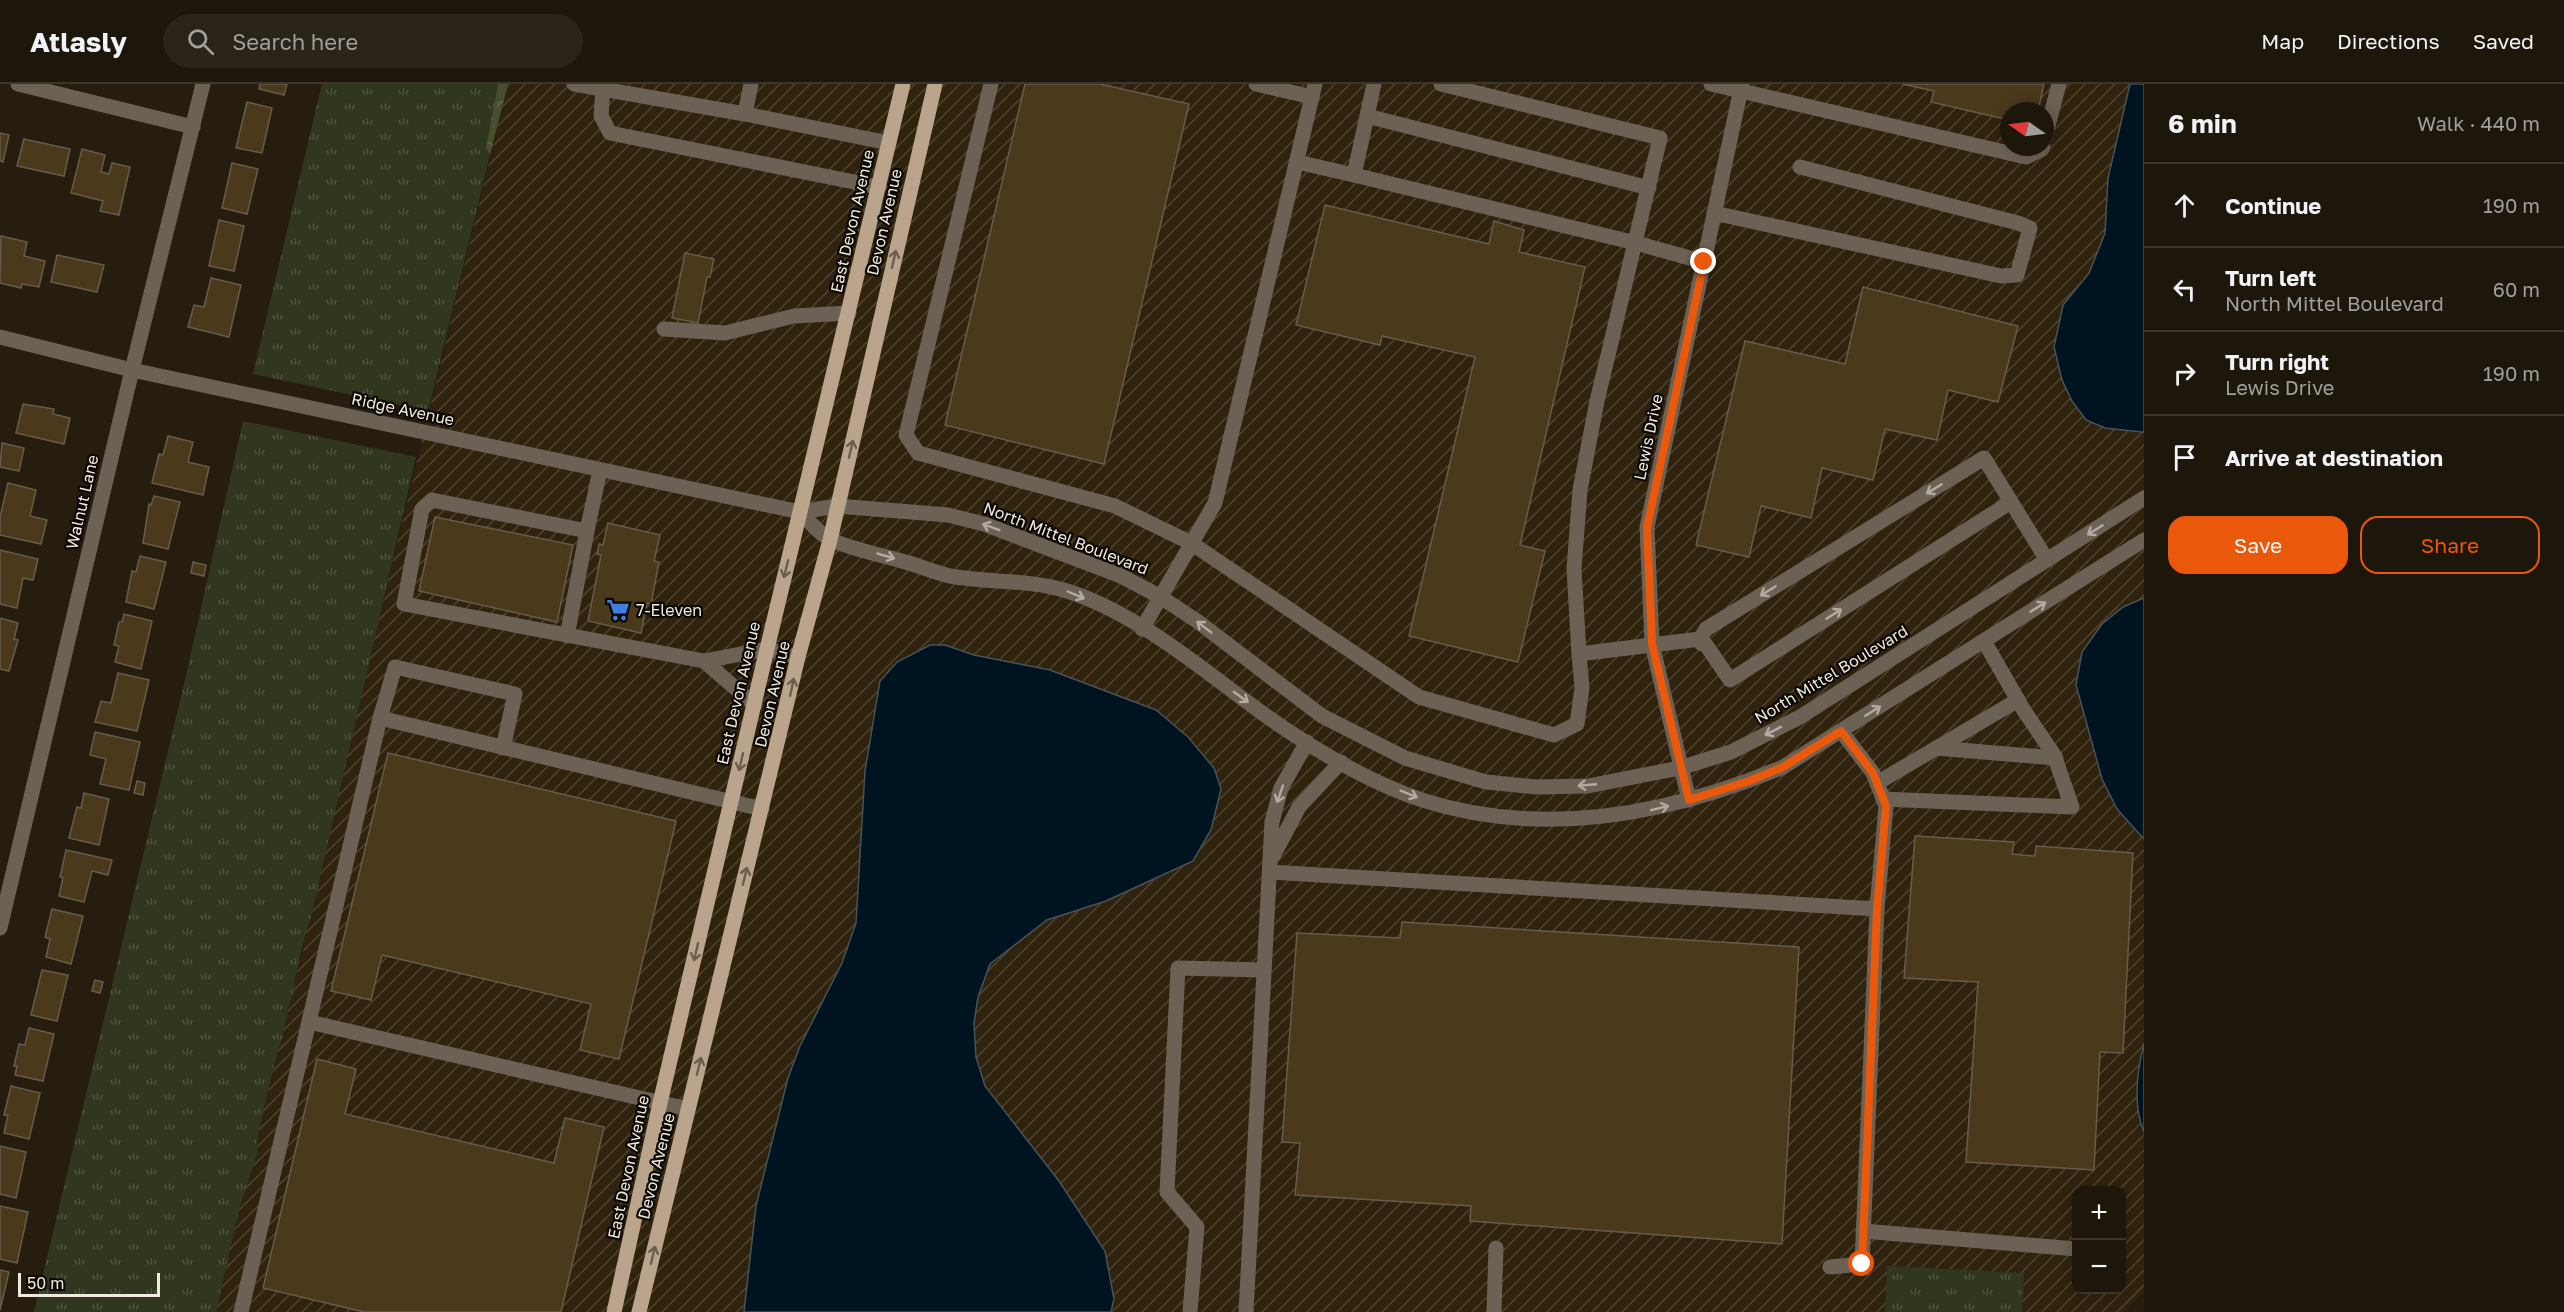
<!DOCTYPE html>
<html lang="en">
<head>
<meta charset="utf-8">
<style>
	body { margin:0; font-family:"Golos Text",sans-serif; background:#2a2318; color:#f1f3f6 }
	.controls { position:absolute; right:18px; bottom:18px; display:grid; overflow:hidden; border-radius:12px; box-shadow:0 3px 15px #0003 }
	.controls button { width:54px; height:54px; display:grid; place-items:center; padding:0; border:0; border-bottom:2px solid #3b352b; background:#1d160a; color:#f1f3f6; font:30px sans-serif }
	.compass { position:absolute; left:2000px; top:18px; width:54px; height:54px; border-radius:50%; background:#1d160a; box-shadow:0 3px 15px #0003; rotate:284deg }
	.scale { position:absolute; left:18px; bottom:15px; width:142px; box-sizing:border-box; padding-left:6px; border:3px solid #f0e9df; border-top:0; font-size:16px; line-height:21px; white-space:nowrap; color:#f0e9df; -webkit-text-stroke:4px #0c0804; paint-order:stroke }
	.stop { position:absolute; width:18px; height:18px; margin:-14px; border:4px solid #ea580c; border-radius:50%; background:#fff }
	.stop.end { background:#ea580c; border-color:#fff; box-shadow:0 2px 6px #0008 }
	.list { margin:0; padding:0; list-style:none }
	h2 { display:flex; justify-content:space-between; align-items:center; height:78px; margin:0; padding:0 24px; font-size:26px }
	h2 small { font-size:20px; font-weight:400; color:#a09f9c }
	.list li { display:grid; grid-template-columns:39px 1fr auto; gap:18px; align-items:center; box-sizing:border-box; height:84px; padding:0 24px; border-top:2px solid #3b352b }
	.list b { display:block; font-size:22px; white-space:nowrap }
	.list p { margin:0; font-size:20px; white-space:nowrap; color:#a09f9c }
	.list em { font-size:20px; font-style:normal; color:#a09f9c }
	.actions { display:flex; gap:12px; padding:18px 24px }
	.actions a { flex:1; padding:14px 0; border:2px solid #ea580c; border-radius:18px; text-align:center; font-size:21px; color:#ea580c }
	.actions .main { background:#ea580c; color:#fff }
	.icon { flex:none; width:33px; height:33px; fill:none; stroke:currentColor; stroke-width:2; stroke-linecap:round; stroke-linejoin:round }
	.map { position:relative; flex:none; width:2144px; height:1228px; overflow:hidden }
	header { display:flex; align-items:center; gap:36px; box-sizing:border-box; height:84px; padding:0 30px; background:#1d160a; border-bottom:2px solid #3b352b }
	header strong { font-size:28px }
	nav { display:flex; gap:33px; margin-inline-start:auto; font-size:21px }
	.search { width:420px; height:54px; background:#2a2318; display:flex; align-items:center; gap:15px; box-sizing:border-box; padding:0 21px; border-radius:33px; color:#a09f9c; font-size:22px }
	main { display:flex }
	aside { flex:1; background:#1d160a }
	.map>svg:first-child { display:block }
</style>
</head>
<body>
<header>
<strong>Atlasly</strong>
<div class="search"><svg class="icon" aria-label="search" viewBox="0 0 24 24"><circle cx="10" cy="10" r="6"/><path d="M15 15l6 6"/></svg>Search here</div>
<nav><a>Map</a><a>Directions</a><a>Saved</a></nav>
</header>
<main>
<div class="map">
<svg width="2144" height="1228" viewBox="0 0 2144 1228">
	<defs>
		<pattern id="industrial-furrows" width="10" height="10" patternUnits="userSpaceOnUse" patternTransform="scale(1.5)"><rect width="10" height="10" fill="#30230d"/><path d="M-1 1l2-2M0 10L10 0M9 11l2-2" fill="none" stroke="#4e4330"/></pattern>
		<pattern id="grass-tufts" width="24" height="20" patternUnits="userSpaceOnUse" patternTransform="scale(1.5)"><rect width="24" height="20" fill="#31361f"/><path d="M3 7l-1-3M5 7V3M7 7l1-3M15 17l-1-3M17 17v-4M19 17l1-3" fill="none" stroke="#4f533f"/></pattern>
		<pattern id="forest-crowns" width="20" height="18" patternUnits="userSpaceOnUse" patternTransform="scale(1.5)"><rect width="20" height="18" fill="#484f2e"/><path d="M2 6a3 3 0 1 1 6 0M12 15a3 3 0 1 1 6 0" fill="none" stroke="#63684c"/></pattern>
	</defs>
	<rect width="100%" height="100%" fill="#271d0e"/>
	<path fill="url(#industrial-furrows)" fill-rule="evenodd" d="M508 0H2144V1208L2123 1228H2022L2024 1189 1888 1182 1885 1228H216L239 1126 258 1067 256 1061 275 977 284 948V941L288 932 287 925 296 904 294 898 303 868 305 849 311 833 361 610ZM2009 27H2045V63H2009ZM2076 1106H2122V1206H2076Z"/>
	<g fill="url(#grass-tufts)">
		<path d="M322 0H498L486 64 490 71 428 327 253 290Z"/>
		<path d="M243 337 416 373 311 833C303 854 300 876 294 898L296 904 287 925 288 932C284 940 285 946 282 954 271 989 264 1025 256 1061L258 1067 239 1126 216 1228H34L184 600Z"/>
		<path d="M1887 1182 2024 1189 2022 1228H1885Z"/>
	</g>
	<path fill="url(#forest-crowns)" d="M498 0H508L490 71 486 64Z"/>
	<g fill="#001320" stroke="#485359" stroke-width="1.5">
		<path d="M2130 0H2144V348H2142L2105 344 2086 336 2072 317 2062 296 2054 263 2063 221 2089 189 2105 149 2108 94Z"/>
		<path d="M2144 514V755L2117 725 2102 695 2076 601 2082 568 2102 540 2123 523Z"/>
		<path d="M930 561H945L974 571 1050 586 1156 626 1188 653 1214 684 1221 705 1211 746 1193 777 1106 817 1047 836 990 880 978 913 974 939 976 973 985 1002 1059 1097 1105 1167 1114 1215 1111 1228H744L756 1122 788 994 800 962 842 879 856 839 865 687 880 597 897 578Z"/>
		<path d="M2144 959V1048C2132 1020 2137 987 2144 959Z"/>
	</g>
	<g fill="#4b391c" stroke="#675c4b" stroke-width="1.5">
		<path d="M260 0H287L284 11 259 5Z"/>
		<path d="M1025 0H1100L1189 20 1104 380 945 341Z"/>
		<path d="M1902 0H2044L2038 27H2009V36L1931 18 1934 7Z"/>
		<path d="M247 18 272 24 262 69 236 64Z"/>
		<path d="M0 49 9 51 3 78 0 77Z"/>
		<path d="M24 55 70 65 64 92 17 82Z"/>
		<path d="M82 65 105 71 101 88 109 90 112 79 130 83 119 131 100 127 103 117 71 109Z"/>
		<path d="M232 79 258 85 247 130 222 124Z"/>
		<path d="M1325 121 1489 160 1494 137 1524 146 1519 168 1585 183 1520 461 1545 467 1518 578 1409 552 1475 273 1382 252 1380 261 1296 241Z"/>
		<path d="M219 136 244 142 234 187 209 182Z"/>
		<path d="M1 152 27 158 24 172 45 177 39 203 22 200 21 204 0 199Z"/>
		<path d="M685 169 714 175 710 193H707L698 239 672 234Z"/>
		<path d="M57 171 104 181 97 208 51 198Z"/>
		<path d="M211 194 241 201 229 253 188 243 194 221 204 223Z"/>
		<path d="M1863 203 2018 242 1998 318 1948 306 1937 356 1885 345 1873 396 1822 384 1811 434 1761 422 1749 473 1696 461 1745 257 1845 280Z"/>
		<path d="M23 320 54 325 53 330 70 334 64 360 16 349Z"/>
		<path d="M168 352 193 358 188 378 209 383 203 411 152 399 159 370 163 371Z"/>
		<path d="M2 359 24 364 19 387 0 383Z"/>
		<path d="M8 399 36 406 30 432 47 436 41 460 0 451V433Z"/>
		<path d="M154 412 180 418 168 465 143 459 149 420 151 421Z"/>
		<path d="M435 433 573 461 557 538 419 507Z"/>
		<path d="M608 439 660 451 654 477 659 478 651 520 647 519 641 549 588 537 601 471 597 470 599 460 603 461Z"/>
		<path d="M0 466 38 475 33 496 23 494 17 524 0 520Z"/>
		<path d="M140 472 166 478 154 525 126 518 132 487 136 488Z"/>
		<path d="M193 478 206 481 204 492 191 489Z"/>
		<path d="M124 530 152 537 141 585 115 578 119 562 114 561 119 538H122Z"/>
		<path d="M0 534 18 539 14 555 18 556 9 587 0 585Z"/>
		<path d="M118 589 149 596 137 647 95 638 101 617 111 619Z"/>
		<path d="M95 648 140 658 129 706 100 700 106 675 90 671Z"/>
		<path d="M388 669 676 737 619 975 580 966 591 920 382 871 371 916 331 907Z"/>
		<path d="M137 697 145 699 143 711 134 709Z"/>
		<path d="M84 709 109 715 99 761 69 754 77 723 81 724Z"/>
		<path d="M1915 752 2014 758 2012 770 2035 772 2036 762 2133 769 2123 969 2100 968 2094 1086 1966 1078 1978 898 1904 894Z"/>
		<path d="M66 766 112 776 108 791 92 787 84 818 59 812 63 794 60 793Z"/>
		<path d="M52 825 83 832 71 880 46 873 50 855 45 853Z"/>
		<path d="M1402 838 1799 863 1782 1160 1470 1137 1471 1122 1295 1111 1300 1059 1282 1058 1297 849 1400 854Z"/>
		<path d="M42 886 68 891 57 937 31 931Z"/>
		<path d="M95 896 103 898 100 909 92 907Z"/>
		<path d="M29 944 54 950 43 997 15 991 17 982H14L19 960 25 961Z"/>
		<path d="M317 975 356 985 345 1030 554 1079 565 1034 604 1043 561 1228H364L263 1204Z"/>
		<path d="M11 1002 40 1009 29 1055 4 1049 8 1031H4Z"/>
		<path d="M0 1062 26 1068 16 1114 0 1110Z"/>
		<path d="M0 1122 28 1128 17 1179 0 1175Z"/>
		<path d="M0 1186 9 1188 0 1226Z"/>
	</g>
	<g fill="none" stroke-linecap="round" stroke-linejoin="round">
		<g stroke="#6c6155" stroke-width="15">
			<path d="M18 0 193 43"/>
			<path d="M574 0 745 30"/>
			<path d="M751 0 745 30 889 59"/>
			<path d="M991 0 906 351 918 369 1115 422 1191 459 1419 613 1554 651 1577 640 1582 604 1579 570 1700 555"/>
			<path d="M1256 0 1312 13"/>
			<path d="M1441 0 1660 54 1597 317 1580 406 1574 485 1579 570"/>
			<path d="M1711 0 2026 73 2042 65 2043 63"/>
			<path d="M603 5 601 32 610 49 879 103"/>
			<path d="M1367 32 1649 104"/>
			<path d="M2045 53 2059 0"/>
			<path d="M1297 78 1354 91 1374 0"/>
			<path d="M1354 91 1636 159 1704 178"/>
			<path d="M1714 129 2001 192 2017 191 2030 144 2018 139 1800 83"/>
			<path d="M664 245 725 249 794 232 849 229"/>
			<path d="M0 253 132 286 800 428 837 422 948 431 984 440 1121 492 1159 512 1197 537 1322 632 1405 674 1486 698 1536 703 1588 702 1680 684 1731 668 1800 633 2144 414"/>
			<path d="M600 386 587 447 432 416 422 425 404 520 704 577 767 565 798 573"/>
			<path d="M2011 418 1730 596 1706 561 1702 560 1700 555 1706 545 1984 374 2047 476"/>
			<path d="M800 428C809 437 820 451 832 456 856 467 884 471 909 479 923 483 936 489 950 492 989 499 1029 495 1067 507 1137 529 1203 586 1262 629 1310 663 1365 697 1422 716 1544 755 1668 731 1783 683L2144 456"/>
			<path d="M1142 545 1215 419 1315 0"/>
			<path d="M567 552 587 447"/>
			<path d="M704 577 755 621"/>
			<path d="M380 634 395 583 515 610 503 664"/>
			<path d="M1841 647 1873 689 1886 722 1877 825"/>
			<path d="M1936 664 2056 674"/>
			<path d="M1877 699 2018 616"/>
			<path d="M1883 715 2072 723 2054 671 2023 625 1984 557"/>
			<path d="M1689 716 1652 560 1647 443 1742 0"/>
			<path d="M1273 772 1299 723 1341 678"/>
			<path d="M1270 788 1877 825 1862 1180 1830 1183"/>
			<path d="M0 844 132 286 203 0"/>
			<path d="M309 938 688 1025"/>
			<path d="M1863 1147 2076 1165"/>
			<path d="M241 1228 380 634 762 725"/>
			<path d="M1190 1228 1197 1143 1167 1108 1178 884 1264 886"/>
			<path d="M1246 1228 1272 738 1281 704 1307 658"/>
			<path d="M1494 1228 1496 1164"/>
		</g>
		<g stroke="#baa48b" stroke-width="15">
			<path d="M614 1228 660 1019 767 565 903 0"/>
			<path d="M639 1228 798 573 830 456 935 0"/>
		</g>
	</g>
	<defs><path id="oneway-shaft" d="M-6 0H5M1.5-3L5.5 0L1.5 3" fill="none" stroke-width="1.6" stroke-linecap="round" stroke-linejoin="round" transform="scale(1.5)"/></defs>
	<g stroke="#6c5e4e">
		<use href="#oneway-shaft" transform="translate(894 175) rotate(-77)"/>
		<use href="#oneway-shaft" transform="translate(851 365) rotate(-77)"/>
		<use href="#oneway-shaft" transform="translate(786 485) rotate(104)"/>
		<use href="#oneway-shaft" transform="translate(792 603) rotate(-78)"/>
		<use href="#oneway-shaft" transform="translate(741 678) rotate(103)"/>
		<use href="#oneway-shaft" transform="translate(745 792) rotate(-76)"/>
		<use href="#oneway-shaft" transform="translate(696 868) rotate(103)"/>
		<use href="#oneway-shaft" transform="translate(699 982) rotate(-76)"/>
		<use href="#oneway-shaft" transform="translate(653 1171) rotate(-77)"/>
	</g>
	<g stroke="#b5aca1">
		<use href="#oneway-shaft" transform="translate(1934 405) rotate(148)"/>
		<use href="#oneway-shaft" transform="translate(991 443) rotate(-160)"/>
		<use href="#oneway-shaft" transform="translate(2095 446) rotate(148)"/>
		<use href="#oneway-shaft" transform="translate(886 472) rotate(16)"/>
		<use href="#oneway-shaft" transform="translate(1768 507) rotate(148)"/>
		<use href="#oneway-shaft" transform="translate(1076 511) rotate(23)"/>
		<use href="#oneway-shaft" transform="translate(2038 523) rotate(-32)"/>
		<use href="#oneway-shaft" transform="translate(1834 530) rotate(-32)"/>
		<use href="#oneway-shaft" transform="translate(1204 543) rotate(-143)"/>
		<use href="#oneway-shaft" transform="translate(1241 613) rotate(36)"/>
		<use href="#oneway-shaft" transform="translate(1873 627) rotate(-32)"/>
		<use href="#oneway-shaft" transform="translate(1773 647) rotate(153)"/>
		<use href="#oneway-shaft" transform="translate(1587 701) rotate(175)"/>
		<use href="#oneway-shaft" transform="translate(1280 710) rotate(109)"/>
		<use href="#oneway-shaft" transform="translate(1409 710) rotate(22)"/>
		<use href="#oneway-shaft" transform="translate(1660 724) rotate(-14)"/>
	</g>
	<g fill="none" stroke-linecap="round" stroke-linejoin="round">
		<path stroke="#ea580c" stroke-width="8" d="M1704 178 1647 443 1652 560 1689 716 1749 697 1783 683 1841 647 1873 689 1886 722 1877 825 1862 1180"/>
	</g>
	<defs>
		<g id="supermarket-bare" transform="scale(1.8)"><path d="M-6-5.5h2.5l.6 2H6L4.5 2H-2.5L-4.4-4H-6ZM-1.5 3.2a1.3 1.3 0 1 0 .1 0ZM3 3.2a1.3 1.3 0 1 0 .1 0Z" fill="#3f7fe0" stroke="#0c0804" stroke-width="2.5" paint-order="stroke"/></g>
	</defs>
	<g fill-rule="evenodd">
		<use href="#supermarket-bare" x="618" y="526"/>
	</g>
	<g text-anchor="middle" stroke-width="4.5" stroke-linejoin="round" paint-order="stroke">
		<g font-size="16" fill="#f0e9df" stroke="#0c0804">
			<text transform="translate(852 137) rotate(-77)" y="6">East Devon Avenue</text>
			<text transform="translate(884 138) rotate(-77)" y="6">Devon Avenue</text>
			<text transform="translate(403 325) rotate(12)" y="6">Ridge Avenue</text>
			<text transform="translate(1648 353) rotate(-78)" y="6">Lewis Drive</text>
			<text transform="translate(82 418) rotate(-77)" y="6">Walnut Lane</text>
			<text transform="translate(1066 454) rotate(21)" y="6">North Mittel Boulevard</text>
			<text transform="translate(1831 590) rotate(-31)" y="6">North Mittel Boulevard</text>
			<text transform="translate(738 609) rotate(-77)" y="6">East Devon Avenue</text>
			<text transform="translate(772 610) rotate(-77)" y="6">Devon Avenue</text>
			<text transform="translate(656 1082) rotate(-76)" y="6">Devon Avenue</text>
			<text transform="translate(628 1083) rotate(-78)" y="6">East Devon Avenue</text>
		</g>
		<g font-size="16" fill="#f0e9df" stroke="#0c0804" text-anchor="start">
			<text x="636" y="532">7-Eleven</text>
		</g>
	</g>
</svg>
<div class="controls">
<button>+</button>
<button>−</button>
</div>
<svg class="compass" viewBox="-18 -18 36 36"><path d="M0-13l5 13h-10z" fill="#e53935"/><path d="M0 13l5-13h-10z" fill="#a09f9c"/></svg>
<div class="scale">50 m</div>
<div class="stop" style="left:1862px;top:1180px"></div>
<div class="stop end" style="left:1704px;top:178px"></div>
</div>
<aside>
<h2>6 min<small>Walk · 440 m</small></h2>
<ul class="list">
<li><svg class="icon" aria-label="ahead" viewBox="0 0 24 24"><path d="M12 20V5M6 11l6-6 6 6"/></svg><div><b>Continue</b></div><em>190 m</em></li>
<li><svg class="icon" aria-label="left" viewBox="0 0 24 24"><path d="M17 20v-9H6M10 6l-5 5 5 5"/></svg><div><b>Turn left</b><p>North Mittel Boulevard</p></div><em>60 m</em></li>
<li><svg class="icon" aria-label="right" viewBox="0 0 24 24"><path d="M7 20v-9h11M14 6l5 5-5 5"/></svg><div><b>Turn right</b><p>Lewis Drive</p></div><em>190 m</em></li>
<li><svg class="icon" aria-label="arrive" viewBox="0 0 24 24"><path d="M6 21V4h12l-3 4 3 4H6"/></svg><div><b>Arrive at destination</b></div></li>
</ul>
<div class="actions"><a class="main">Save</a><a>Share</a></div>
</aside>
</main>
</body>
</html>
